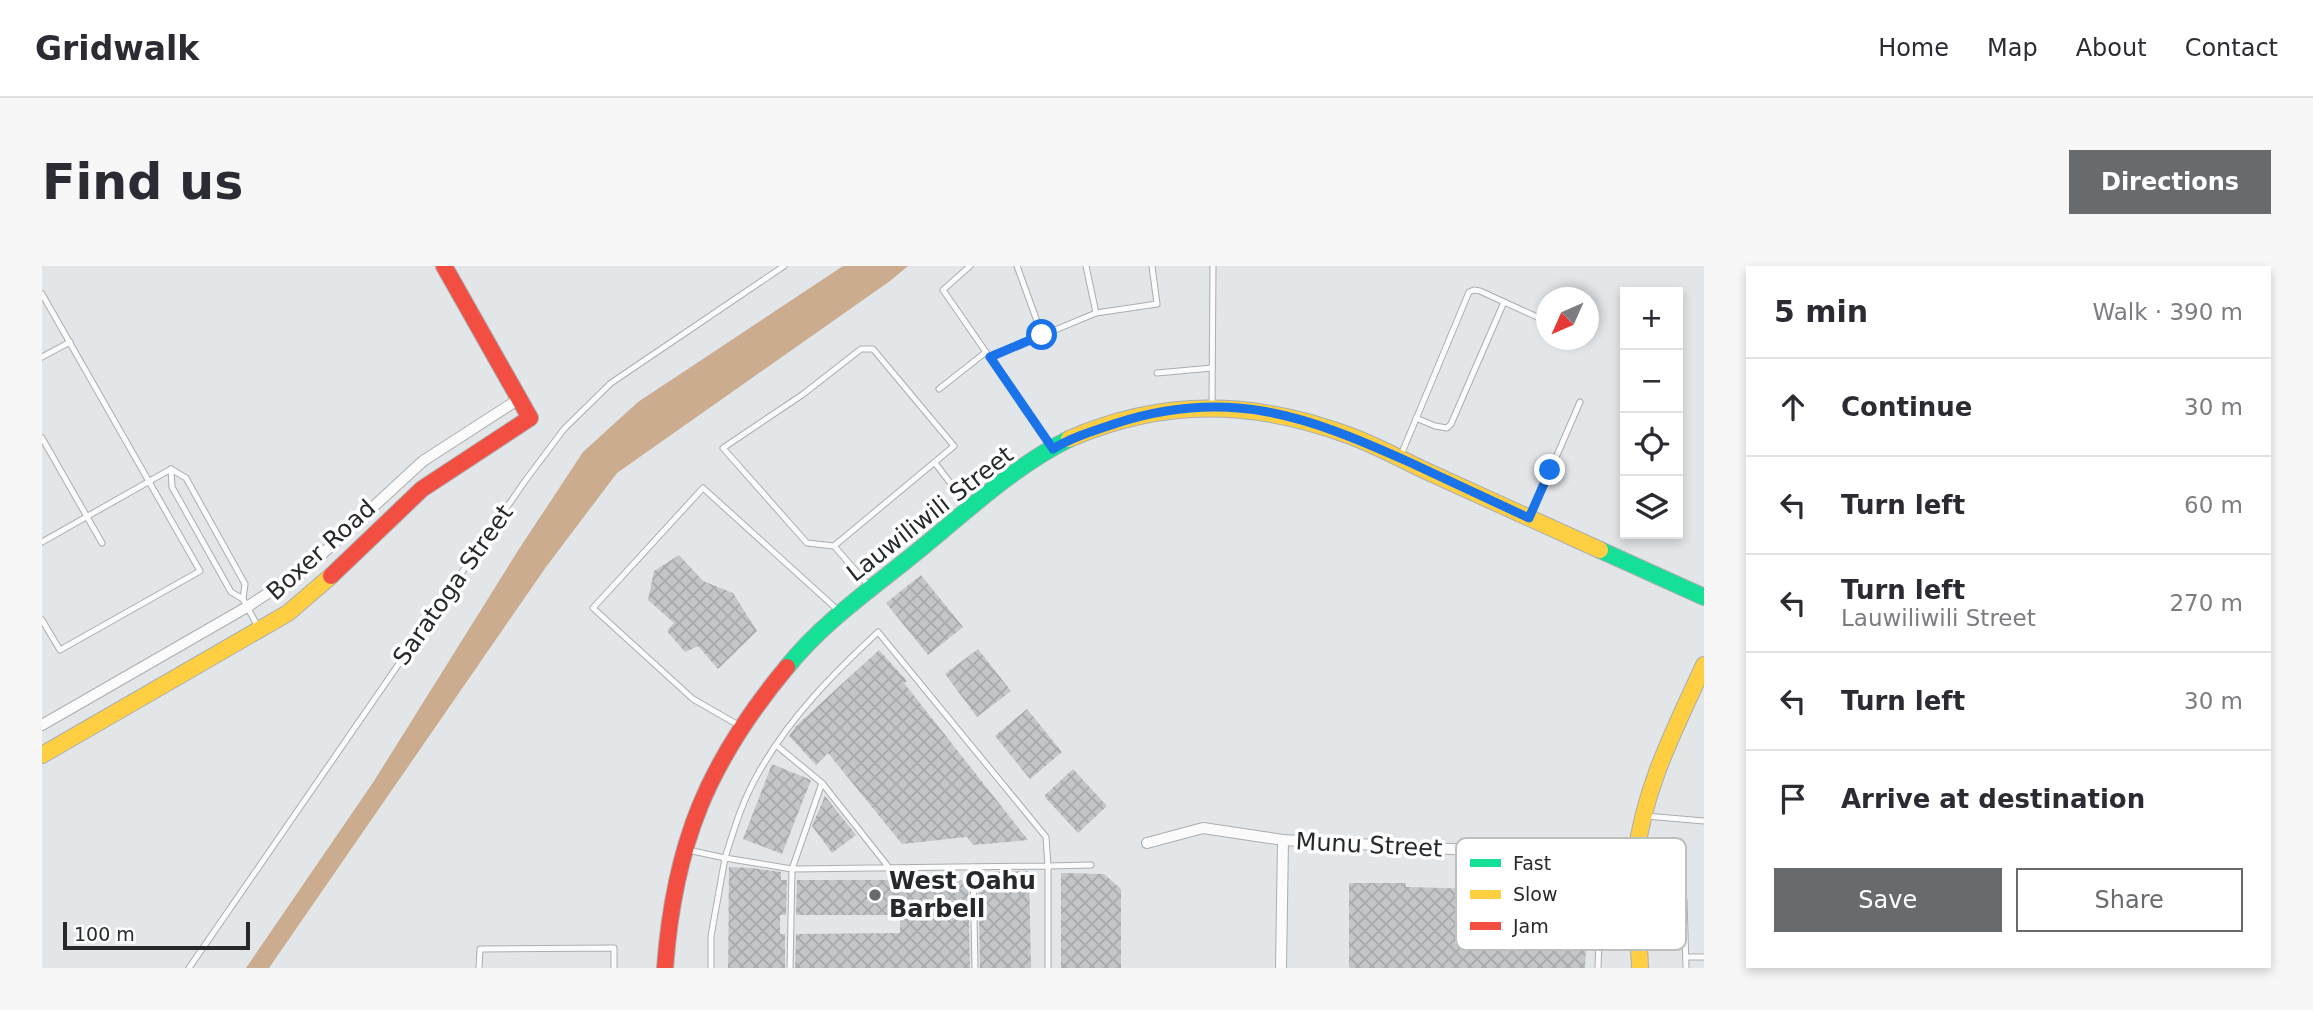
<!DOCTYPE html>
<html lang="en">
<head>
<meta charset="utf-8">
<style>
	body { margin:0; font-family:"DejaVu Sans",sans-serif; background:#f7f7f7; color:#2b2b33 }
	.controls { position:absolute; right:21px; top:21px; display:grid; overflow:hidden; border-radius:0px; box-shadow:0 4px 10px #0003 }
	.controls button { width:63px; height:63px; display:grid; place-items:center; padding:0; border:0; border-bottom:2px solid #e1e1e2; background:#fff; color:#2b2b33; font:35px sans-serif }
	.compass { position:absolute; left:1494px; top:21px; width:63px; height:63px; border-radius:50%; background:#fff; box-shadow:0 4px 10px #0003; rotate:225deg }
	.scale { position:absolute; left:21px; bottom:18px; width:187px; box-sizing:border-box; padding-left:7px; border:4px solid #26292b; border-top:0; font-size:19px; line-height:24px; white-space:nowrap; color:#26292b; -webkit-text-stroke:5px #fff; paint-order:stroke }
	.stop { position:absolute; width:21px; height:21px; margin:-16px; border:5px solid #1a73e8; border-radius:50%; background:#fff }
	.stop.end { background:#1a73e8; border-color:#fff; box-shadow:0 2px 7px #0008 }
	.list { margin:0; padding:0; list-style:none }
	h2 { display:flex; justify-content:space-between; align-items:center; height:91px; margin:0; padding:0 28px; font-size:30px }
	h2 small { font-size:23px; font-weight:400; color:#7c7c81 }
	.list li { display:grid; grid-template-columns:46px 1fr auto; gap:21px; align-items:center; box-sizing:border-box; height:98px; padding:0 28px; border-top:2px solid #e1e1e2 }
	.list b { display:block; font-size:26px; white-space:nowrap }
	.list p { margin:0; font-size:23px; white-space:nowrap; color:#7c7c81 }
	.list em { font-size:23px; font-style:normal; color:#7c7c81 }
	.actions { display:flex; gap:14px; padding:21px 28px }
	.actions a { flex:1; padding:16px 0; border:2px solid #686b6e; border-radius:0px; text-align:center; font-size:24px; color:#686b6e }
	.actions .main { background:#686b6e; color:#fff }
	.icon { flex:none; width:38px; height:38px; fill:none; stroke:currentColor; stroke-width:2; stroke-linecap:round; stroke-linejoin:round }
	.map { position:relative; flex:none; width:1662px; height:702px; overflow:hidden; border-radius:0px }
	header { display:flex; align-items:center; gap:42px; box-sizing:border-box; height:98px; padding:0 35px; background:#fff; border-bottom:2px solid #e1e1e2 }
	header strong { font-size:33px }
	nav { display:flex; gap:38px; margin-inline-start:auto; font-size:24px }
	.intro { display:flex; align-items:center; justify-content:space-between; box-sizing:border-box; height:168px; padding:0 42px }
	h1 { margin:0; font-size:49px }
	.button { padding:18px 32px; border-radius:0px; background:#686b6e; color:#fff; font-size:24px; font-weight:700 }
	main { display:flex; gap:42px; padding:0 42px }
	aside { flex:1; background:#fff; border-radius:0px; box-shadow:0 4px 10px #0003 }
	.map>svg:first-child { display:block }
</style>
</head>
<body>
<header>
<strong>Gridwalk</strong>
<nav><a>Home</a><a>Map</a><a>About</a><a>Contact</a></nav>
</header>
<div class="intro"><h1>Find us</h1><a class="button">Directions</a></div>
<main>
<div class="map">
<svg width="1662" height="702" viewBox="0 0 1662 702">
	<defs>
		<pattern id="building-cross-hatch" width="8" height="8" patternUnits="userSpaceOnUse" patternTransform="scale(1.75)"><rect width="8" height="8" fill="#c3c6c8"/><path d="M0 0l8 8M0 8l8-8" fill="none" stroke="#a7aaac"/></pattern>
	</defs>
	<rect width="100%" height="100%" fill="#e2e6e9"/>
	<path fill="#cbac8f" d="M801 0H866L848 15 575 207 504 301 227 702H204L332 515 477 283 541 186 596 136Z"/>
	<g fill="url(#building-cross-hatch)">
		<path d="M637 289 661 315 691 327 715 365 676 403 656 380 643 386 625 365 632 357 606 334 612 305Z"/>
		<path d="M879 309 921 361 886 389 844 337Z"/>
		<path d="M936 383 969 425 935 451 903 408Z"/>
		<path d="M837 384 865 415 862 417 986 574 931 579 925 571 860 578 786 487 774 499 747 470 754 460Z"/>
		<path d="M985 443 1020 486 988 513 953 470Z"/>
		<path d="M730 498 769 514 740 588 701 573Z"/>
		<path d="M1031 503 1065 540 1036 567 1002 530Z"/>
		<path d="M783 530 814 569 790 587 770 560Z"/>
		<path d="M687 601 710 602 739 606V614H745L744 649H738V668H743V702H686Z"/>
		<path d="M987 605 989 702H938L936 606Z"/>
		<path d="M1019 607 1062 608 1079 623V702H1019Z"/>
		<path d="M755 614H926L928 702H753L754 668 858 667V649H754Z"/>
		<path d="M1307 617H1364V621L1472 624V654H1479L1480 668H1498V679H1544L1543 702H1307Z"/>
	</g>
	<g fill="none" stroke-linecap="round" stroke-linejoin="round">
		<g stroke="#abaeb0" stroke-width="7">
			<g id="lane">
				<path d="M928 0 901 24 1009 180"/>
				<path d="M975 0 1000 69"/>
				<path d="M0 28 158 305 18 384 0 354"/>
				<path d="M1054 47 1115 38 1110 0"/>
				<path d="M0 91 28 76"/>
				<path d="M948 91 1054 47 1044 0"/>
				<path d="M1115 107 1170 102"/>
				<path d="M897 123 944 86"/>
				<path d="M1170 137 1171 0"/>
				<path d="M1374 152 1393 160 1405 162 1409 158 1462 36"/>
				<path d="M0 172 60 277"/>
				<path d="M1359 189 1427 26 1432 24 1438 25 1504 55"/>
				<path d="M893 197 926 240"/>
				<path d="M129 203 144 212 203 318 201 333 216 361"/>
				<path d="M129 203 130 221 189 326 201 333"/>
				<path d="M1489 249 1538 136"/>
				<path d="M0 276 129 203"/>
				<path d="M792 280 765 277 681 182 760 129 819 83H831L912 180 792 280 828 321"/>
				<path d="M698 460 651 433 551 342 661 222 798 346"/>
				<path d="M734 479 780 517"/>
				<path d="M1604 550 1662 555"/>
				<path d="M646 584 683 592 669 670V702"/>
				<path d="M1488 587 1489 664"/>
				<path d="M931 601 933 702"/>
				<path d="M1598 629 1642 634 1644 702"/>
				<path d="M1488 640 1558 644 1556 702"/>
				<path d="M1526 675V642"/>
				<path d="M1644 691H1662"/>
				<path d="M147 702 483 215 522 163 569 117 742 0"/>
				<path d="M437 702 438 683 572 682V702"/>
				<path d="M748 702 750 603 780 517 848 603"/>
				<path d="M1006 702V600L750 603 683 592C692 563 701 533 717 506 748 451 791 408 836 366L1004 571 1006 600 1049 599"/>
			</g>
		</g>
		<g stroke="#abaeb0" stroke-width="12">
			<g id="street">
				<path d="M0 459 205 341 267 300 381 195 477 133"/>
				<path d="M1105 577 1161 562 1241 574 1594 593"/>
				<path d="M1239 702 1241 574"/>
			</g>
		</g>
		<g stroke="#abaeb0" stroke-width="18">
			<g id="fast">
				<path d="M1558 284 1662 331"/>
				<path d="M745 401C782 355 832 321 877 284 925 245 971 201 1027 173"/>
			</g>
		</g>
		<g stroke="#abaeb0" stroke-width="18">
			<g id="slow">
				<path d="M1027 173C1121 132 1211 134 1306 169 1336 180 1364 196 1393 209 1448 234 1503 259 1558 284"/>
				<path d="M0 489 246 347 289 310"/>
				<path d="M1598 702C1597 668 1591 622 1594 590 1602 521 1634 461 1662 399"/>
			</g>
		</g>
		<g stroke="#abaeb0" stroke-width="18">
			<g id="jam">
				<path d="M289 310 380 223 488 152 402 0"/>
				<path d="M623 702C632 578 666 496 745 401"/>
			</g>
		</g>
		<use href="#lane" stroke="#fbfbfc" stroke-width="5"/>
		<use href="#street" stroke="#fbfbfc" stroke-width="10"/>
		<use href="#fast" stroke="#16e098" stroke-width="16"/>
		<use href="#slow" stroke="#ffcf43" stroke-width="16"/>
		<use href="#jam" stroke="#f24e42" stroke-width="16"/>
	</g>
	<g fill="none" stroke-linecap="round" stroke-linejoin="round">
		<path stroke="#1a73e8" stroke-width="9" d="M1000 69 948 91 1011 183C1030 171 1054 164 1075 157 1187 121 1265 150 1367 196 1407 215 1447 233 1487 252L1508 204"/>
	</g>
	<circle fill="#686b6e" stroke="#fff" stroke-width="2.5" cx="833" cy="629" r="7"/>
	<g text-anchor="middle" stroke-width="7" stroke-linejoin="round" paint-order="stroke">
		<g font-size="24" fill="#26292b" stroke="#fff">
			<text transform="translate(888 248) rotate(-38)" y="8">Lauwiliwili Street</text>
			<text transform="translate(279 284) rotate(-42)" y="8">Boxer Road</text>
			<text transform="translate(411 319) rotate(-55)" y="8">Saratoga Street</text>
			<text transform="translate(1327 579) rotate(3)" y="8">Munu Street</text>
		</g>
		<g font-size="24" font-weight="bold" fill="#26292b" stroke="#fff" text-anchor="start">
			<text x="847" y="623">West Oahu<tspan x="847" dy="28">Barbell</tspan></text>
		</g>
	</g>
	<rect x="1414" y="572" width="230" height="112" rx="10" fill="#fff" stroke="#bebfbf" stroke-width="2"/>
	<rect x="1428" y="593" width="31" height="8" fill="#16e098"/>
	<rect x="1428" y="624" width="31" height="9" fill="#ffcf43"/>
	<rect x="1428" y="656" width="31" height="8" fill="#f24e42"/>
	<g font-size="19" fill="#26292b">
		<text x="1471" y="604">Fast</text>
		<text x="1471" y="635">Slow</text>
		<text x="1471" y="667">Jam</text>
	</g>
</svg>
<div class="controls">
<button>+</button>
<button>−</button>
<button><svg class="icon" aria-label="locate" viewBox="0 0 24 24"><circle cx="12" cy="12" r="6"/><path d="M12 2v4M12 18v4M2 12h4M18 12h4"/></svg></button>
<button><svg class="icon" aria-label="layers" viewBox="0 0 24 24"><path d="M12 4l9 5-9 5-9-5zM3 14l9 5 9-5"/></svg></button>
</div>
<svg class="compass" viewBox="-18 -18 36 36"><path d="M0-13l5 13h-10z" fill="#e53935"/><path d="M0 13l5-13h-10z" fill="#7c7c81"/></svg>
<div class="scale">100 m</div>
<div class="stop" style="left:1000px;top:69px"></div>
<div class="stop end" style="left:1508px;top:204px"></div>
</div>
<aside>
<h2>5 min<small>Walk · 390 m</small></h2>
<ul class="list">
<li><svg class="icon" aria-label="ahead" viewBox="0 0 24 24"><path d="M12 20V5M6 11l6-6 6 6"/></svg><div><b>Continue</b></div><em>30 m</em></li>
<li><svg class="icon" aria-label="left" viewBox="0 0 24 24"><path d="M17 20v-9H6M10 6l-5 5 5 5"/></svg><div><b>Turn left</b></div><em>60 m</em></li>
<li><svg class="icon" aria-label="left" viewBox="0 0 24 24"><path d="M17 20v-9H6M10 6l-5 5 5 5"/></svg><div><b>Turn left</b><p>Lauwiliwili Street</p></div><em>270 m</em></li>
<li><svg class="icon" aria-label="left" viewBox="0 0 24 24"><path d="M17 20v-9H6M10 6l-5 5 5 5"/></svg><div><b>Turn left</b></div><em>30 m</em></li>
<li><svg class="icon" aria-label="arrive" viewBox="0 0 24 24"><path d="M6 21V4h12l-3 4 3 4H6"/></svg><div><b>Arrive at destination</b></div></li>
</ul>
<div class="actions"><a class="main">Save</a><a>Share</a></div>
</aside>
</main>
</body>
</html>
